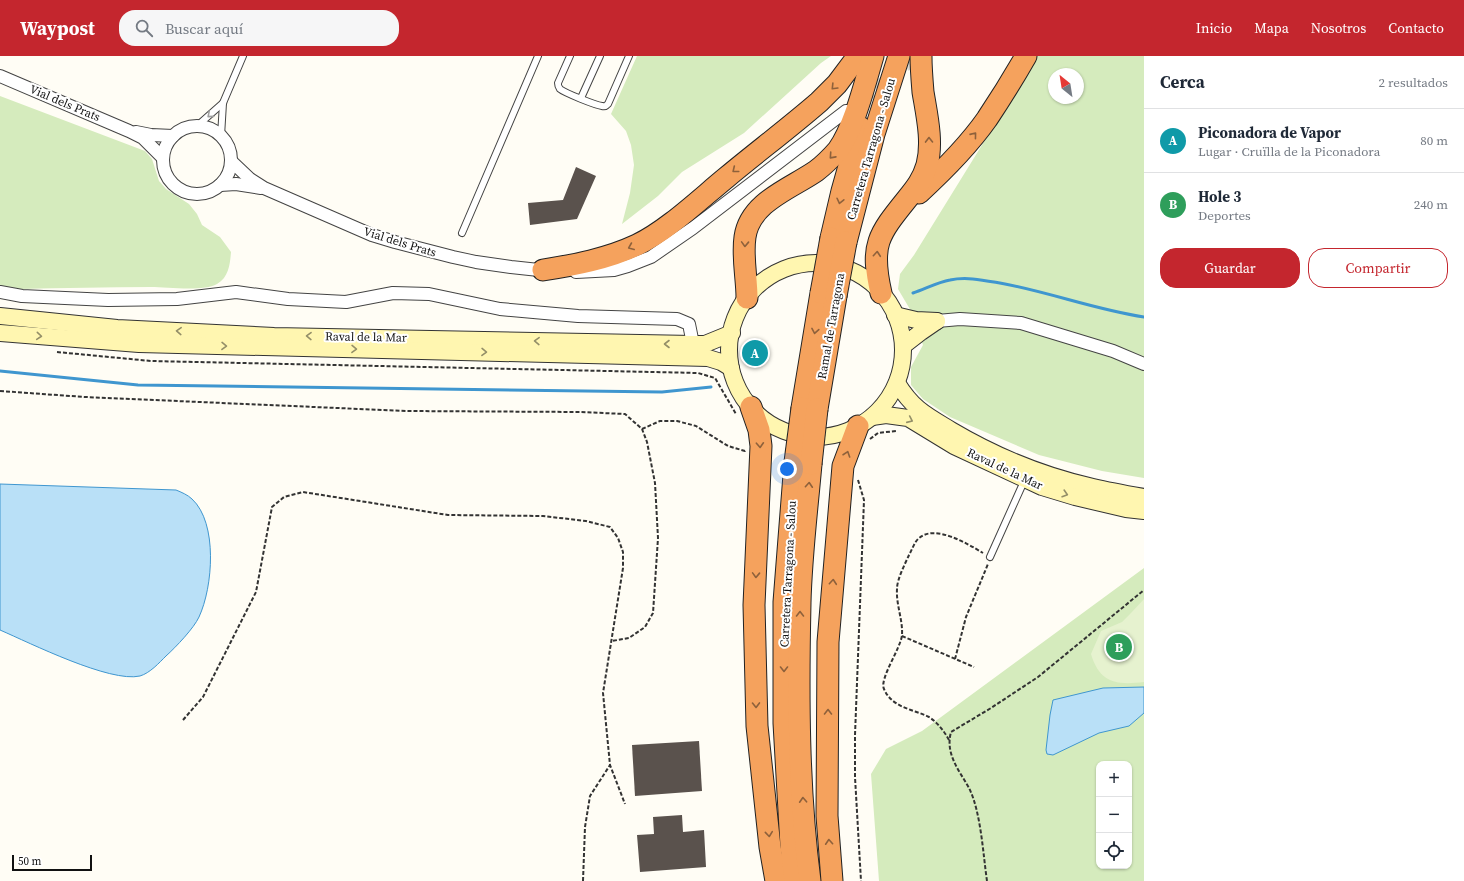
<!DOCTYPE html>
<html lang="es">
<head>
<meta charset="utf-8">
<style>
	body { margin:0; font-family:"Source Serif 4",serif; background:#f6f6f7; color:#1f2937 }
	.controls { position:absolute; right:12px; bottom:12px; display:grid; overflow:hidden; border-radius:8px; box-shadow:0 1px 3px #0004 }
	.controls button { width:36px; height:36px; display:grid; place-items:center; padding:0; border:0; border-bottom:1px solid #e0e1e3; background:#fff; color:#1f2937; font:20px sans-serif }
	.compass { position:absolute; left:1048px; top:12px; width:36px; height:36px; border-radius:50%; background:#fff; box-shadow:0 1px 3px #0004; rotate:330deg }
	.scale { position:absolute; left:12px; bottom:10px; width:80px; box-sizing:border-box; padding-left:4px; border:2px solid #111; border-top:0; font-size:11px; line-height:14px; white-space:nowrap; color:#111; -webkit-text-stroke:3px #fff; paint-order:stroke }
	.you { position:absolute; left:787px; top:413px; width:14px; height:14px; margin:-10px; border:3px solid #fff; border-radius:50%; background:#1a73e8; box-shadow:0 0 0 6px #1a73e833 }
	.badge { display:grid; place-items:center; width:26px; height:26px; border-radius:50%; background:#c4262e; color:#fff; font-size:13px; font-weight:700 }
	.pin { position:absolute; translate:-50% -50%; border:2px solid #fff; box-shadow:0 1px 4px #0006 }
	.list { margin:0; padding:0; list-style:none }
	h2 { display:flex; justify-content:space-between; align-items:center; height:52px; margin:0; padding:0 16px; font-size:17px }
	h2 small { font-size:13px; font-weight:400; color:#747a83 }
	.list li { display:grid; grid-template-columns:26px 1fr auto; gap:12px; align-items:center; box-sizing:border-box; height:64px; padding:0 16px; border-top:1px solid #e0e1e3 }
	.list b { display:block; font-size:15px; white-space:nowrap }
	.list p { margin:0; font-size:13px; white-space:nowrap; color:#747a83 }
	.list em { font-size:13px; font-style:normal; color:#747a83 }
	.actions { display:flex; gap:8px; padding:12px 16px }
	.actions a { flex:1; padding:9px 0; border:1px solid #c4262e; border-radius:16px; text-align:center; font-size:14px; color:#c4262e }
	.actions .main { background:#c4262e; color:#fff }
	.icon { flex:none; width:22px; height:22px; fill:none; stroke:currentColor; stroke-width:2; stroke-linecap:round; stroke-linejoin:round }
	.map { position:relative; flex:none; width:1144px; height:825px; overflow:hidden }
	header { display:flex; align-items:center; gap:24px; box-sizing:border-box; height:56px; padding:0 20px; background:#c4262e; color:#fff }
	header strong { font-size:19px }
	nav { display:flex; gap:22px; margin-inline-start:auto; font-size:14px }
	.search { width:280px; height:36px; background:#f6f6f7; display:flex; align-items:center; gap:10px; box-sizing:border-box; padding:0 14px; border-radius:16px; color:#747a83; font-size:15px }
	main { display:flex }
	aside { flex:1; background:#fff }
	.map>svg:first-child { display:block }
</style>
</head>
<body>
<header>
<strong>Waypost</strong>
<div class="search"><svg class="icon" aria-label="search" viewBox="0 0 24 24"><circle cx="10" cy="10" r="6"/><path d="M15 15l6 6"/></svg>Buscar aquí</div>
<nav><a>Inicio</a><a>Mapa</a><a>Nosotros</a><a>Contacto</a></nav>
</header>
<main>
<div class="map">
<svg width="1144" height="825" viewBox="0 0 1144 825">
	<rect width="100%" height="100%" fill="#fffdf5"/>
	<g fill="#d5ebbd" fill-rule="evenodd">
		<path d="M637 0H831L821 7 744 77 682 116 658 140 622 168 630 137 634 109 631 89 626 75 611 58Z"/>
		<path d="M1037 0H1144V422L1102 415 1039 399 950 361 923 343 911 329V311L923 289 911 255 898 233 900 218 914 199ZM1054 18H1078V42H1054Z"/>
		<path d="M0 40 145 95 152 103 159 125 166 133 189 148 197 158 202 169 220 181 231 196C230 208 229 221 217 228 203 236 167 231 151 231 107 231 63 232 20 233L0 231Z"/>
		<path d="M1144 512V825H879L871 718 886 693 922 675ZM1099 708H1129V810H1099Z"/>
	</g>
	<path fill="#e6f2cf" d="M1144 543V626C1117 629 1100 628 1091 598L1101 575 1122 566 1131 557Z"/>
	<g fill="#b9e0f7" stroke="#3f96cf">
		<path d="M0 428 176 434C181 436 188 439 192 443 218 467 213 531 199 561 194 572 176 591 166 600 159 607 150 617 140 620 110 627 30 587 0 574Z"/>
		<path d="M1144 631V657L1129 670 1099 677 1053 699 1047 698 1046 694 1050 659 1053 644 1103 632Z"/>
	</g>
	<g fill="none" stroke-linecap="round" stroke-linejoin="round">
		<g stroke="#3f96cf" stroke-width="3">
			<path d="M913 237C925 233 938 226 950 224 968 220 987 225 1005 228 1052 237 1097 254 1144 261"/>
			<path d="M0 315 138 329 662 336 711 331"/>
		</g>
	</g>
	<g fill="#5a524d">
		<path d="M576 111 596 120 577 163 530 169 528 147 563 144Z"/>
		<path d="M699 685 702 735 635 740 632 689Z"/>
		<path d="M682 759 683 776 704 774 706 811 640 816 637 779 654 778 653 761Z"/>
	</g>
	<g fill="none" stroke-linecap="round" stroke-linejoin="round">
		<path stroke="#dbdad3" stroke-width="12" stroke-dasharray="12 6" stroke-linecap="butt" d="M862 43 918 0"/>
		<g stroke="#444" stroke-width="8">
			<g id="lane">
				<path d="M570 0 558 27C558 30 558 30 560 33 565 37 595 49 602 50 606 51 605 50 608 48L629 0"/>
				<path d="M581 42 600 0"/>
				<path d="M197 70 223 47"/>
				<path d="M221 80 223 47 243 0"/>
				<path d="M462 177 538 0"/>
				<path d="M990 501 1025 423"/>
			</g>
		</g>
		<g stroke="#444" stroke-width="14">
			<g id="street">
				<path d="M0 20 129 75 143 82 163 102"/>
				<circle cx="197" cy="104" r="34"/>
				<path d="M136 76 151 79 173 80"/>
				<path d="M231 105 250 123 264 132 372 179 395 186 453 201 476 206 511 211 548 215"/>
				<path d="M220 129 236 128 261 132"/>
				<path d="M576 216 614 214 628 210 651 201 693 172 846 55"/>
				<path d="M0 236 22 240 108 244 177 243 236 236 288 243 346 246 393 237 429 238 500 253 578 260 677 263 689 268 693 288"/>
				<path d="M937 265 960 263 1021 267 1113 295 1144 308"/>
			</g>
		</g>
		<g stroke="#333" stroke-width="18">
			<g id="secondary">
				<circle cx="816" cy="294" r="87"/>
				<path d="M895 259 916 264 937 265"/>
				<path d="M0 260 117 272 274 280 693 288H705L732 277"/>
				<path d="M0 277 139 288 708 302 721 306 731 312"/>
				<path d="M903 290 921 276 937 265"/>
				<path d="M897 327C913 353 926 359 951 374 995 400 1044 420 1093 431 1110 435 1127 438 1144 441"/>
				<path d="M872 361 886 359 908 362 954 390 1042 431 1075 441 1126 453 1144 455"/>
			</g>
		</g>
		<g stroke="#222" stroke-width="23">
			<g id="highway">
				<path d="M919 137C943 115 968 90 987 63 1001 42 1014 21 1026 0"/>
				<path d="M831 182 842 135 860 71"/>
				<path d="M846 186 874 78 899 0"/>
				<path d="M543 214C575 209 607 203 637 189 668 174 700 143 727 121 757 96 789 72 819 46L837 28 858 0"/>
				<path d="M881 237C870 189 878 179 907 143 916 132 923 123 927 109 933 86 927 60 923 36 922 24 921 12 921 0"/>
				<path d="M747 242C747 222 742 201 745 181 750 146 790 133 816 115 824 109 831 102 838 94 854 72 865 27 873 0"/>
				<path d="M751 351 759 374 761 390 754 549 757 670 770 791 776 825"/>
				<path d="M802 352 821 237"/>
				<path d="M817 353 836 240"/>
				<path d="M795 825 791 790 784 667V546L795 406"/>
				<path d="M810 825C798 733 798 639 800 547 801 501 807 454 811 408"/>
				<path d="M832 825 827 760 828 586 843 410 858 370"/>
			</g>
		</g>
		<g stroke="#333" stroke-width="2" stroke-dasharray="4 2" stroke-linecap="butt">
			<path d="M57 296 151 305 698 317 715 322 736 358"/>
			<path d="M0 335 85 341 406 355 580 356 625 358 642 373 647 386 655 427 658 482 653 557 645 571 629 582 612 585"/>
			<path d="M642 373 660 365H677L696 370 728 390 745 395 746 394"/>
			<path d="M870 383 878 377 896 375"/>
			<path d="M858 424 864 444 855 679V721L861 825"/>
			<path d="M902 580 974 611"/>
			<path d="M955 603 966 561 988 508"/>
			<path d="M183 664 203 641 256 536 272 451 284 441 303 436 448 459 543 460 586 465 610 471 618 482 623 496V512L603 637 610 709 625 748"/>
			<path d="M949 684C944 675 938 667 929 661 913 653 892 652 884 633 879 623 901 592 902 579 903 564 896 549 897 533 897 523 905 508 909 499 912 494 914 487 918 483 934 467 968 488 983 497"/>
			<path d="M583 825 585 771 590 740 610 709"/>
			<path d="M987 825C983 798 981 756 969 732 959 714 945 698 951 676L991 652 1038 621 1144 534"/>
		</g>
		<use href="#lane" stroke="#fff" stroke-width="6"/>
		<use href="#street" stroke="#fff" stroke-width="12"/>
		<use href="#secondary" stroke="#fff6b0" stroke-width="16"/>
		<use href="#highway" stroke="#f5a25d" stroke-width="21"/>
		<g stroke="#222" stroke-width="23" stroke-linecap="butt">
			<g id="highway-bridge">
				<path d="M821 237 831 182"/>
				<path d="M836 240 846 186"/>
				<path d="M795 406 802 352"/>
				<path d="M811 408 817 353"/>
			</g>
		</g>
		<use href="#highway-bridge" stroke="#f5a25d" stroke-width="21"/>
	</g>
	<defs><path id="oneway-chevron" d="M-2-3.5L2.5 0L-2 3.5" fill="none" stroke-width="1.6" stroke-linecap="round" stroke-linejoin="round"/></defs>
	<g stroke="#8e613b">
		<use href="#oneway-chevron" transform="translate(834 31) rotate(134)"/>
		<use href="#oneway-chevron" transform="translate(974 79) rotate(-51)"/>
		<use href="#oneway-chevron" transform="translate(929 84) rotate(-91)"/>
		<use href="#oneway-chevron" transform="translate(832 100) rotate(132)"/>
		<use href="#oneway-chevron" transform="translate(735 114) rotate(141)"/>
		<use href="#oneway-chevron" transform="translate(840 145) rotate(103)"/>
		<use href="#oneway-chevron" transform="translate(745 188) rotate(92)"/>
		<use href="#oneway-chevron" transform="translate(631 191) rotate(157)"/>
		<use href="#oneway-chevron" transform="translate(877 198) rotate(-85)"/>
		<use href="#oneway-chevron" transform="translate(815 275) rotate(100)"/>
		<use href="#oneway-chevron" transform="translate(760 389) rotate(87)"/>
		<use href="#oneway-chevron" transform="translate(847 398) rotate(-71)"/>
		<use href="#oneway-chevron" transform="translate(809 429) rotate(-86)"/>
		<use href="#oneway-chevron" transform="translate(756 519) rotate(92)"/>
		<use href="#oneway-chevron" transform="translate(833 526) rotate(-85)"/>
		<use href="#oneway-chevron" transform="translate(800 558) rotate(-90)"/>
		<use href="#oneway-chevron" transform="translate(784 613) rotate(90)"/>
		<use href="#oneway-chevron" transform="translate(756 649) rotate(89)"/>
		<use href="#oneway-chevron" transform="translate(828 656) rotate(-90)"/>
		<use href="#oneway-chevron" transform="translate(803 744) rotate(-93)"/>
		<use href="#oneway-chevron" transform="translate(769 778) rotate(84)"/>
		<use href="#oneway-chevron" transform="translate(829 786) rotate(-94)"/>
	</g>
	<use stroke="#a0a0a0" href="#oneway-chevron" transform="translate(210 59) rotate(139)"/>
	<g stroke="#948f68">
		<use href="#oneway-chevron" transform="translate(179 275) rotate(-177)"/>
		<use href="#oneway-chevron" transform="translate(39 280) rotate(5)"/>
		<use href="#oneway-chevron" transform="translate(309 280) rotate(-179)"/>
		<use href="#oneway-chevron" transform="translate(537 285) rotate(-178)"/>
		<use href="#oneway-chevron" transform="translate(667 288) rotate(-180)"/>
		<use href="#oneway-chevron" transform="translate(224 290) rotate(1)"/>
		<use href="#oneway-chevron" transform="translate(354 293) rotate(1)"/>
		<use href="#oneway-chevron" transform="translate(484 296) rotate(1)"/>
		<use href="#oneway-chevron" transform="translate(910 364) rotate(24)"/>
		<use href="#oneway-chevron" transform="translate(1065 438) rotate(17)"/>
	</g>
	<g text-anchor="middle" stroke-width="4" stroke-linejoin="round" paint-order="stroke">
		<g font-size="12" fill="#111" stroke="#fff">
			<text transform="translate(65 47) rotate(23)" y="4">Vial dels Prats</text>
			<text transform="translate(871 93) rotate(-74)" y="4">Carretera Tarragona - Salou</text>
			<text transform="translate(400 186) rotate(17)" y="4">Vial dels Prats</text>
			<text transform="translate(831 270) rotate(-80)" y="4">Ramal de Tarragona</text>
			<text transform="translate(366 281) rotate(1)" y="4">Raval de la Mar</text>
			<text transform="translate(1005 413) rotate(25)" y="4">Raval de la Mar</text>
			<text transform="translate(788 518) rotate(-87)" y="4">Carretera Tarragona - Salou</text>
		</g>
	</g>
</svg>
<div class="controls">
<button>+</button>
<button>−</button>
<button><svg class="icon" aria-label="locate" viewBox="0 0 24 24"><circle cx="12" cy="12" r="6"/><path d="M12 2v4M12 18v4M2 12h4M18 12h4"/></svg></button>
</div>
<svg class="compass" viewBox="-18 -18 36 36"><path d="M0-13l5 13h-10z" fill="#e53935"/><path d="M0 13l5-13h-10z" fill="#747a83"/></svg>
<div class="scale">50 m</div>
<div class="you"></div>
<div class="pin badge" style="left:755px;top:297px;background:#0f9aa8">A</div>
<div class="pin badge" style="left:1119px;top:591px;background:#2e9e5b">B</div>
</div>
<aside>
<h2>Cerca<small>2 resultados</small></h2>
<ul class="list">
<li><span class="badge" style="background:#0f9aa8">A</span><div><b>Piconadora de Vapor</b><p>Lugar · Cruïlla de la Piconadora</p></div><em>80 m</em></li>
<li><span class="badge" style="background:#2e9e5b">B</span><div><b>Hole 3</b><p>Deportes</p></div><em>240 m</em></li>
</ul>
<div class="actions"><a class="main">Guardar</a><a>Compartir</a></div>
</aside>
</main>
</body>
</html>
